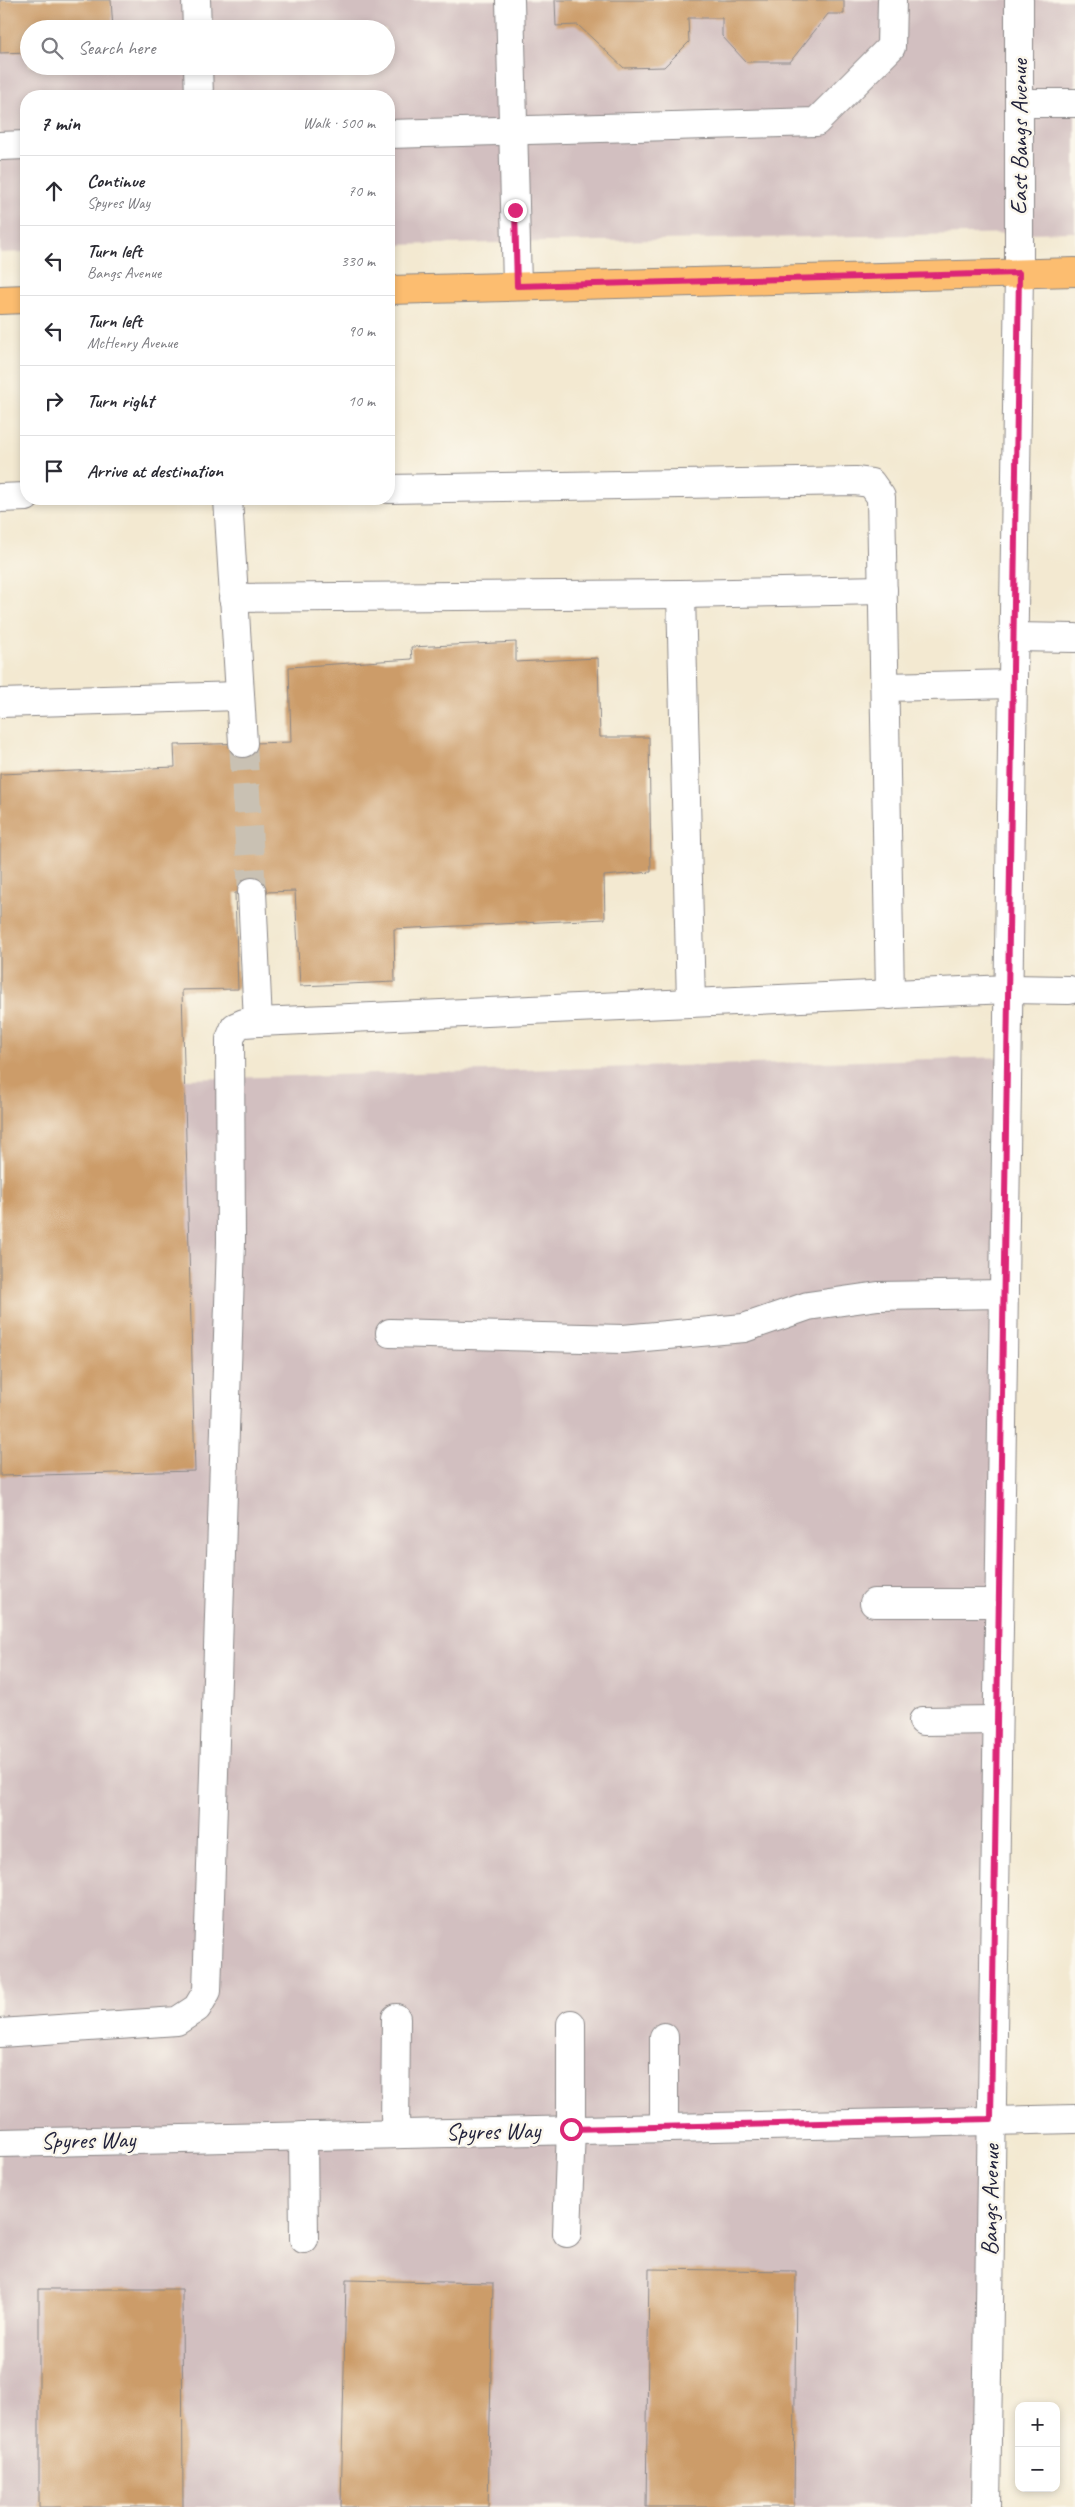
<!DOCTYPE html>
<html lang="en">
<head>
<meta charset="utf-8">
<style>
	body { margin:0; font-family:Caveat,sans-serif; background:#f7f7f7; color:#2b2b33 }
	.controls { position:absolute; right:15px; bottom:15px; display:grid; overflow:hidden; border-radius:10px; box-shadow:0 2px 8px #0003 }
	.controls button { width:45px; height:45px; display:grid; place-items:center; padding:0; border:0; border-bottom:1px solid #e1e1e2; background:#fff; color:#2b2b33; font:25px sans-serif }
	.stop { position:absolute; width:15px; height:15px; margin:-11px; border:4px solid #db2777; border-radius:50%; background:#fff }
	.stop.end { background:#db2777; border-color:#fff; box-shadow:0 1px 5px #0008 }
	.list { margin:0; padding:0; list-style:none }
	h2 { display:flex; justify-content:space-between; align-items:center; height:65px; margin:0; padding:0 20px; font-size:21px }
	h2 small { font-size:16px; font-weight:400; color:#7c7c81 }
	.list li { display:grid; grid-template-columns:32px 1fr auto; gap:15px; align-items:center; box-sizing:border-box; height:70px; padding:0 20px; border-top:1px solid #e1e1e2 }
	.list b { display:block; font-size:19px; white-space:nowrap }
	.list p { margin:0; font-size:16px; white-space:nowrap; color:#7c7c81 }
	.list em { font-size:16px; font-style:normal; color:#7c7c81 }
	.icon { flex:none; width:28px; height:28px; fill:none; stroke:currentColor; stroke-width:2; stroke-linecap:round; stroke-linejoin:round }
	.map { position:relative; flex:none; width:1075px; height:2507px; overflow:hidden }
	.search { position:absolute; background:#fff; box-shadow:0 2px 8px #0003; left:20px; top:20px; width:375px; height:55px; display:flex; align-items:center; gap:12px; box-sizing:border-box; padding:0 18px; border-radius:28px; color:#7c7c81; font-size:19px }
	.panel { position:absolute; background:#fff; box-shadow:0 2px 8px #0003; left:20px; top:90px; width:375px; height:415px; border-radius:20px }
	.map>svg:first-child { display:block }
</style>
</head>
<body>
<div class="map">
<svg width="1075" height="2507" viewBox="0 0 1075 2507">
	<rect width="100%" height="100%" fill="#fbf7ec"/>
	<filter id="ink" filterUnits="userSpaceOnUse"><feTurbulence type="fractalNoise" baseFrequency=".02" numOctaves="2"/><feDisplacementMap in="SourceGraphic" scale="10" xChannelSelector="R" yChannelSelector="G"/><feConvolveMatrix kernelMatrix="1 2 1 2 8 2 1 2 1" color-interpolation-filters="sRGB"/></filter>
	<filter id="wash" filterUnits="userSpaceOnUse"><feTurbulence type="fractalNoise" baseFrequency=".0096" numOctaves="4" result="noise"/><feDisplacementMap in="SourceGraphic" scale="20" xChannelSelector="R" yChannelSelector="G"/><feGaussianBlur stdDeviation="1.12" result="paint"/><feColorMatrix in="noise" values="0 0 0 0 0 0 0 0 0 0 0 0 0 0 0 0 0 1.4 0 .05"/><feComposite in="paint" operator="in"/></filter>
	<g filter="url(#wash)">
		<rect width="100%" height="100%" fill="#f3e9d1"/>
		<g fill="#d2bfc0" fill-rule="evenodd">
			<path d="M0 0H1075V232L389 245V96H26V252L0 253ZM29 29H386V66H29Z"/>
			<path d="M1007 1057 985 2507H0V1084Z"/>
		</g>
		<g id="blocks">
			<g fill="#cc9c69">
				<path d="M0 0H111L113 29H29V52L0 53Z"/>
				<path d="M555 0H844V14H828L790 62H746L722 36V18H688L689 42 664 67 624 68 578 25 556 26Z"/>
				<path d="M516 642V662L598 658 600 737H649L651 872 604 876 605 919 394 929 395 982 300 986 295 891 235 893 238 989 182 990 195 1471 0 1476V774L175 767 174 745 291 742 289 667 412 659 411 647Z"/>
				<path d="M649 2269 796 2271 794 2507H646Z"/>
				<path d="M346 2280 493 2283 488 2507H341Z"/>
				<path d="M39 2289H182L183 2507H39Z"/>
			</g>
		</g>
	</g>
	<g filter="url(#ink)">
		<use href="#blocks" fill-opacity="0" stroke="#8a8686" stroke-width="1"/>
		<g fill="none" stroke-linecap="round" stroke-linejoin="round">
			<path stroke="#c9c1b3" stroke-width="28" stroke-dasharray="28 14" stroke-linecap="butt" d="M243 743 252 892"/>
			<g stroke="#8a8686" stroke-width="30">
				<g id="minor">
					<path d="M196 0 197 29"/>
					<path d="M510 0 517 286"/>
					<path d="M198 66 199 96"/>
					<path d="M1019 103H1075"/>
					<path d="M389 134 816 122 891 47 892 0"/>
					<path d="M0 146 26 145"/>
					<path d="M389 489 855 481 871 483 881 497 890 995"/>
					<path d="M0 498 26 497"/>
					<path d="M228 499 243 743"/>
					<path d="M233 598 681 594"/>
					<path d="M1013 637 1075 638"/>
					<path d="M885 687 1013 684"/>
					<path d="M0 703 240 696"/>
					<path d="M252 892 258 1022"/>
					<path d="M691 1003 681 594 883 590"/>
					<path d="M390 1333 623 1339 744 1328 808 1306 878 1296 1004 1294"/>
					<path d="M874 1603H999"/>
					<path d="M923 1721 997 1720"/>
					<path d="M0 2033 177 2021 197 2008 207 1991 231 1242 230 1039 235 1027 244 1023 258 1022 1008 989 1069 990"/>
					<path d="M664 2037V2127"/>
					<path d="M395 2133 396 2018"/>
					<path d="M303 2136 304 2239"/>
					<path d="M0 2143 1075 2119"/>
					<path d="M567 2233 571 2129V2024"/>
					<path d="M986 2507 1019 273V0"/>
				</g>
			</g>
			<g stroke="#8a8686" stroke-width="30">
				<g id="major">
					<path d="M389 290 1075 272"/>
					<path d="M0 300 26 299"/>
				</g>
			</g>
			<use href="#minor" stroke="#fff" stroke-width="28"/>
			<use href="#major" stroke="#fcbd6f" stroke-width="28"/>
		</g>
	</g>
	<g fill="none" stroke-linecap="round" stroke-linejoin="round" filter="url(#ink)">
		<path stroke="#db2777" stroke-width="6" d="M515 210 517 286 1019 273 991 2119 571 2129"/>
	</g>
	<g text-anchor="middle" stroke-width="5" stroke-linejoin="round" paint-order="stroke">
		<g font-size="24" fill="#22223b" stroke="#fbf7ec">
			<text transform="translate(1019 137) rotate(-90)" y="8">East Bangs Avenue</text>
			<text transform="translate(493 2131) rotate(-1)" y="8">Spyres Way</text>
			<text transform="translate(88 2140) rotate(-1)" y="8">Spyres Way</text>
			<text transform="translate(990 2200) rotate(-89)" y="8">Bangs Avenue</text>
		</g>
	</g>
</svg>
<div class="controls">
<button>+</button>
<button>−</button>
</div>
<div class="stop" style="left:571px;top:2129px"></div>
<div class="stop end" style="left:515px;top:210px"></div>
<div class="search"><svg class="icon" aria-label="search" viewBox="0 0 24 24"><circle cx="10" cy="10" r="6"/><path d="M15 15l6 6"/></svg>Search here</div>
<section class="panel">
<h2>7 min<small>Walk · 500 m</small></h2>
<ul class="list">
<li><svg class="icon" aria-label="ahead" viewBox="0 0 24 24"><path d="M12 20V5M6 11l6-6 6 6"/></svg><div><b>Continue</b><p>Spyres Way</p></div><em>70 m</em></li>
<li><svg class="icon" aria-label="left" viewBox="0 0 24 24"><path d="M17 20v-9H6M10 6l-5 5 5 5"/></svg><div><b>Turn left</b><p>Bangs Avenue</p></div><em>330 m</em></li>
<li><svg class="icon" aria-label="left" viewBox="0 0 24 24"><path d="M17 20v-9H6M10 6l-5 5 5 5"/></svg><div><b>Turn left</b><p>McHenry Avenue</p></div><em>90 m</em></li>
<li><svg class="icon" aria-label="right" viewBox="0 0 24 24"><path d="M7 20v-9h11M14 6l5 5-5 5"/></svg><div><b>Turn right</b></div><em>10 m</em></li>
<li><svg class="icon" aria-label="arrive" viewBox="0 0 24 24"><path d="M6 21V4h12l-3 4 3 4H6"/></svg><div><b>Arrive at destination</b></div></li>
</ul>
</section>
</div>
</body>
</html>
